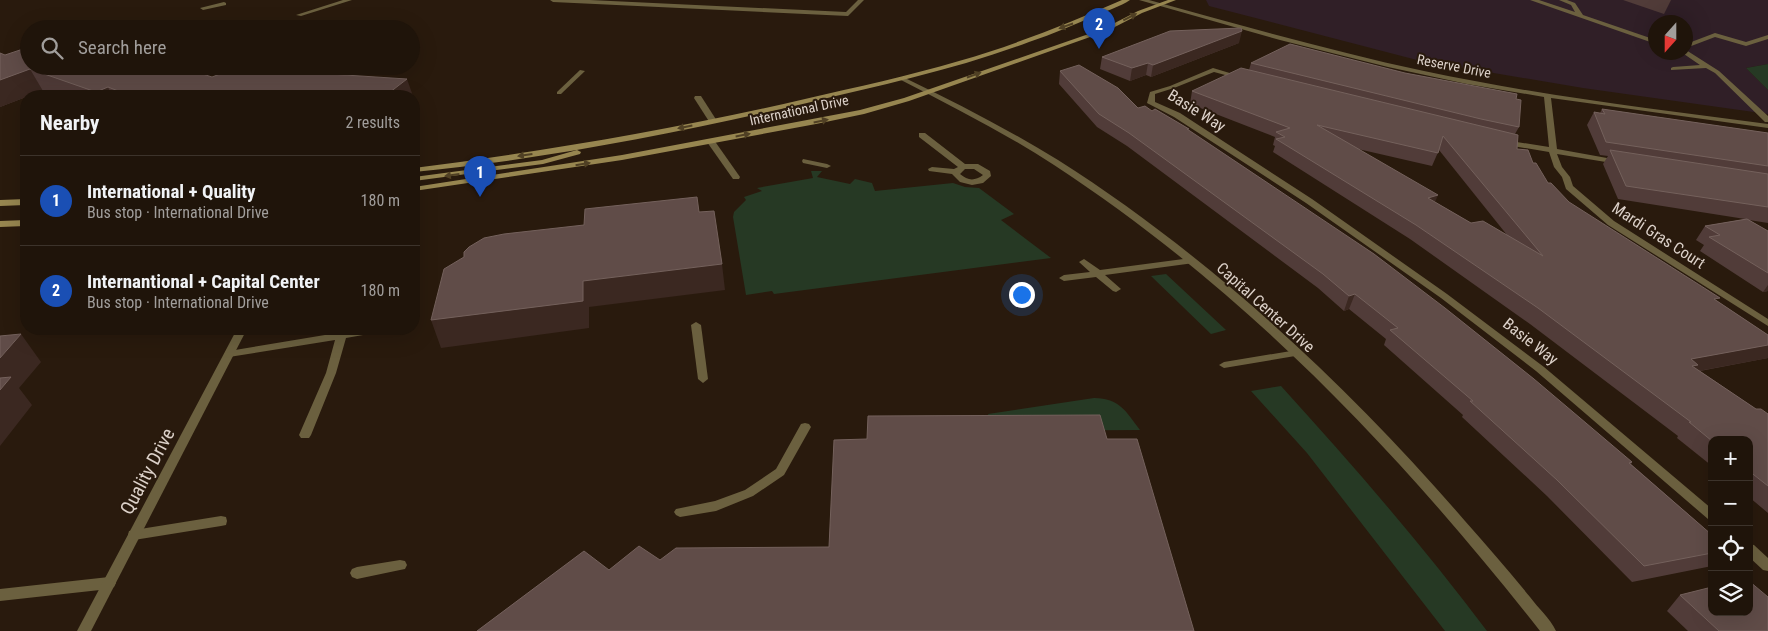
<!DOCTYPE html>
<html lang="en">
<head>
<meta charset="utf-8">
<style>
	body { margin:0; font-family:"Roboto Condensed",sans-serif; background:#2c2118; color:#f1f3f6 }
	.controls { position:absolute; right:15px; bottom:15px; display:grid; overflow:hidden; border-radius:10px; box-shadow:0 5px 20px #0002 }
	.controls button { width:45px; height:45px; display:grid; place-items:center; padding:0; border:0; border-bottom:1px solid #3c332b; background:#1f140a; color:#f1f3f6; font:25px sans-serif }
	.compass { position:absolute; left:1648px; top:15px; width:45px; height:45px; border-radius:50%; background:#1f140a; box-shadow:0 5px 20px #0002; rotate:201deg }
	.you { position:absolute; left:1021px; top:294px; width:18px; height:18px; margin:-12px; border:4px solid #fff; border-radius:50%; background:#1a73e8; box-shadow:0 0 0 8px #1a73e833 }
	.badge { display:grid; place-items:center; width:32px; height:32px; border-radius:50%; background:#72c1f5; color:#fff; font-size:16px; font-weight:700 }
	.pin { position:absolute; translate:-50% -41px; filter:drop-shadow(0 1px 2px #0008) }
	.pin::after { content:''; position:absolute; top:26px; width:18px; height:15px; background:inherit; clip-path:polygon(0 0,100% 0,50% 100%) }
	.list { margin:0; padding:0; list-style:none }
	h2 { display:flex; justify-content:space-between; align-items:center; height:65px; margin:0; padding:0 20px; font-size:21px }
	h2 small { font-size:16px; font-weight:400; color:#a19e9c }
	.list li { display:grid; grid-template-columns:32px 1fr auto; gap:15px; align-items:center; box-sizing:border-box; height:90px; padding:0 20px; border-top:1px solid #3c332b }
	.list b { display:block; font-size:19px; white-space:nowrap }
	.list p { margin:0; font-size:16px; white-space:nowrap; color:#a19e9c }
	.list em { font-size:16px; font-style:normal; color:#a19e9c }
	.icon { flex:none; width:28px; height:28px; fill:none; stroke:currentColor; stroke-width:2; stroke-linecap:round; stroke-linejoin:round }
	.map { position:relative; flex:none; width:1768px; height:631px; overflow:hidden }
	.search { position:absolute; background:#1f140a; box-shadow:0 5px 20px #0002; left:20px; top:20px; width:400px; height:55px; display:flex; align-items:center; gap:12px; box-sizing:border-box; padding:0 18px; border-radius:28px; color:#a19e9c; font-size:19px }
	.panel { position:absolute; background:#1f140a; box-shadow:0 5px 20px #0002; left:20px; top:90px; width:400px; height:245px; border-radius:20px }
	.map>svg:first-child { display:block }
</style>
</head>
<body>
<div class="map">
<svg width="1768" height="631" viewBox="0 0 1768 631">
	<rect width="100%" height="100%" fill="#291a0d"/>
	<path fill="#301f27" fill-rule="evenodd" d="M1206 0H1768V64L1746 68 1768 90V114L1583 88 1417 60 1209 6ZM1656 22H1686V52H1656Z"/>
	<g fill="#263924">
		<path d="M1768 64V90L1746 68Z"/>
		<path d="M811 171H822L817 177 850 184 855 179 872 183 875 191 953 183 965 187 979 188 1014 214 1001 220 1051 258 774 294 772 291 746 295 733 217 734 212 746 200 744 197 762 191 757 188 813 178Z"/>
		<path d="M1166 274 1226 330 1211 334 1151 276Z"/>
		<path d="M1281 386C1353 465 1423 546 1487 631H1445L1307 453 1251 391Z"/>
		<path d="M1094 398C1120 399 1125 410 1140 430L994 431 988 414Z"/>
	</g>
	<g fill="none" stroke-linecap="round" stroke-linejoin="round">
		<g fill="#6b603f" fill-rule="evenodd">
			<path d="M1530 0H1539L1575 12 1571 5 1559 0H1567L1575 3 1583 15 1656 40V44Z"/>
			<path d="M224 2 226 3V5L203 10 200 8Z"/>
			<path d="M1715 33 1746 42 1768 35V39L1746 46 1715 37 1686 48V44Z"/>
			<path d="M1686 50 1719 71 1768 116V122H1765L1715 73 1706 68 1671 70V68L1673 67 1700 65 1681 52H1686Z"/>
			<path d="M580 70 585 71 561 94H557V92Z"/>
			<path d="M695 96H701L717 121 716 123H710L694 98Z"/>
			<path d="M919 133H925L965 164H978L990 171 991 176 983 183 972 185 960 182 952 174 929 171 928 169 932 167 954 169 958 167 919 137ZM965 169H974L983 175C975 181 968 181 960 174Z"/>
			<path d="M708 140H714L740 177 739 179H733L707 142Z"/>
			<path d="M803 159 827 164 831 166 827 168 803 163 802 161Z"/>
			<path d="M1191 258 1196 261 1194 263 1105 275 1121 289 1116 292 1113 291 1096 277 1064 281 1059 278 1064 275 1090 272 1079 262 1084 259 1100 270Z"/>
			<path d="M696 322 701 325 708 379 703 383 698 379 691 325Z"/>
			<path d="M339 329H347L348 331 362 329H385L380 332 346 338 336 373 311 435 309 438H301L299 435 326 373 335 340 229 357 224 354 229 351 337 333Z"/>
			<path d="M1297 350 1301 351 1302 353 1301 355 1224 368 1219 365 1224 362Z"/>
			<path d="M805 423 809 424 811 427 784 475 753 496 716 511 680 517 676 515 674 512 676 509 715 501 745 490 776 469 801 424Z"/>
			<path d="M221 516 226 517 227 521 226 525 221 526 134 540 129 539 128 535 129 531 134 530Z"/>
			<path d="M400 560 405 561 407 565 405 569 400 570 357 579 352 577 350 573 352 569 357 567Z"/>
			<path d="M109 577 114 579 116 583 114 587 109 589 0 601V589Z"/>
		</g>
		<g fill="#6b603f" fill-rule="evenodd">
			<path d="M343 0H352L301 16 296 15Z"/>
			<path d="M550 0H590L846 12 858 0H864L848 16 553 2Z"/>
			<path d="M1139 0H1149C1240 25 1331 51 1424 71 1537 95 1653 109 1768 124V128L1551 98 1557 149 1618 160 1622 162 1618 164 1557 154 1562 167 1570 177 1573 186 1614 221 1768 319V326L1608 225 1566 189 1562 177 1554 167 1549 152 1501 144V140H1504L1549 147 1544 97 1467 84 1388 67 1280 40Z"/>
			<path d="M1213 68 1243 77 1240 79 1214 72 1174 88 1155 94V102L1180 113 1312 199 1447 294 1544 367 1712 509V521L1708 519 1536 371 1441 298 1306 203 1174 117 1147 103 1150 92 1170 86Z"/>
			<path d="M237 329H247L91 631H77Z"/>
			<path d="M1749 544 1754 545 1768 558V571L1763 570 1749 557Z"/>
		</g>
		<path fill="#6b603f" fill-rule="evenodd" d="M901 78H905C957 103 1009 130 1058 160 1208 255 1349 386 1465 521 1487 546 1509 571 1530 597 1538 608 1550 618 1556 631H1540C1401 454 1244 289 1054 165 1005 133 953 107 901 80Z"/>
		<g fill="#978650" fill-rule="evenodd">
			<path d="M1122 0H1130C1121 6 1109 10 1099 14 1076 24 1053 34 1029 42 957 69 882 85 807 103 678 133 546 159 414 172V168C546 151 676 129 805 99 857 87 908 76 959 61 1015 45 1069 23 1122 0Z"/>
			<path d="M1168 0H1176L1142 13 1107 31 909 101 864 114 816 124 622 160 414 191V187L622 155 860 110 904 98 1103 29 1138 11Z"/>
			<path d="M577 150 581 152 580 154 543 164 414 181V177L542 160Z"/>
			<path d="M26 199V205L0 206V200Z"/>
			<path d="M26 220V226L0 227V221Z"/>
		</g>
	</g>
	<g fill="#513c39" fill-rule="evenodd">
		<path d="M1623 0H1671L1664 14Z"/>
		<path d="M1239 43 1151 77 1146 75 1130 81 1100 69 1102 57Z"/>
		<path d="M5 55 212 77 413 96H57L43 91 29 96H26V97L0 107Z"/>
		<path d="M1251 63 1405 73 1516 99 1519 127 1515 134 1517 149 1533 163 1548 183 1569 202 1768 335V358L1700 371 1756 409 1768 414V513L1749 497V440H1712V466L1677 438 1678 436 1530 324 1410 239 1273 152 1275 146 1273 145 1275 137 1190 104 1192 91 1249 70ZM1358 149 1432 166 1439 150 1507 235 1471 223 1435 202Z"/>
		<path d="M1060 71 1138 108 1152 111 1188 130 1632 462 1631 464 1712 535V566L1632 582 1547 496 1462 417 1463 415 1384 345 1386 339 1349 309 1344 311 1318 288 1127 146 1097 127 1059 84Z"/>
		<path d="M1602 109 1768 133V223L1749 220 1768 231V291L1763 292 1700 251 1704 245 1696 240 1705 226 1745 219 1618 199 1603 164 1608 156 1600 155 1587 125 1594 112 1600 113Z"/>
		<path d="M1680 595 1768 631H1688L1667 611Z"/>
	</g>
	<g fill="#3b2821">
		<path d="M1242 31 1239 43 1151 77 1153 65Z"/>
		<path d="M1148 63 1146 75 1130 81 1132 68Z"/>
		<path d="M30 69 43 91 29 96H26V97L0 107V80Z"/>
		<path d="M407 79 413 96H385Z"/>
		<path d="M108 87 112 96H98L96 92Z"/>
		<path d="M1438 195 1432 209 1428 198Z"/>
		<path d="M722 264 725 290 589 307V328L441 348 431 320 583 281Z"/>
		<path d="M1768 285V291L1763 292Z"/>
		<path d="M1355 294 1349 309 1344 311 1349 296Z"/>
		<path d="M21 334 41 362 19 388 32 405 0 446V358Z"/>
		<path d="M1768 345V358L1693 372 1691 359Z"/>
	</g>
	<g fill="#604c48" stroke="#74615c" fill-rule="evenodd">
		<path d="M1241 28 1242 31 1153 65 1148 63 1132 68 1102 57 1170 31Z"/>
		<path d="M1290 44 1405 73 1517 94 1516 99 1521 100 1519 127 1481 119 1251 63Z"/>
		<path d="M29 47V66H178L212 77 236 68 407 79 385 96H131L108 87 96 92 30 69 0 80V53L5 55Z"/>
		<path d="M1079 65 1118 88 1138 108 1145 106 1152 111 1155 109 1189 129H1187L1374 254 1445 308 1534 379 1632 462 1629 463 1712 535V553L1644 566 1557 480 1470 401H1473L1390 330 1398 328 1355 294 1349 296 1323 274 1129 133 1099 114 1060 71Z"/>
		<path d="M1241 68 1518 135 1517 149 1528 150 1533 163H1536L1548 183H1551L1569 202 1720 298 1714 299 1768 335V345L1691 359 1698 365 1692 366 1756 409H1761L1768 414V486L1749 471V440H1712V441L1689 422H1691L1538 308 1416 225 1276 139 1285 137 1276 132 1290 128 1192 91ZM1317 125 1438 153 1443 136 1543 256 1483 221 1471 223 1428 198 1438 195Z"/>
		<path d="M1602 109 1768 133V166L1606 142 1594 112 1605 114Z"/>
		<path d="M1610 150 1768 174V207L1626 186Z"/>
		<path d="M697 197 699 212 714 211 722 264 583 281V301L431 320 444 269 464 257V252L469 247 484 238 504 234 584 225 585 209Z"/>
		<path d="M1747 219 1768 231V273L1709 237 1720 235 1705 226Z"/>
		<path d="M21 334 0 358V336Z"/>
		<path d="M11 377 0 390V378Z"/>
		<path d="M1100 415 1107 439H1137L1194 631H477L584 551 609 570 639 546 660 560 676 548 829 547 834 440 867 439 868 416Z"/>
		<path d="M1749 581 1768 597V631H1719L1680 595 1712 587V612H1749Z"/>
	</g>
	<defs><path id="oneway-solid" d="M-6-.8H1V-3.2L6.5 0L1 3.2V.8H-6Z" transform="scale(1.25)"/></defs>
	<g fill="#504024">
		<use href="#oneway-solid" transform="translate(1130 17) rotate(-27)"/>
		<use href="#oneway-solid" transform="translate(1066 26) rotate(161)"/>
		<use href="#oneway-solid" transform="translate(974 75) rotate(-19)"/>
		<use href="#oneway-solid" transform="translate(821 121) rotate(-12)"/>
		<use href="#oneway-solid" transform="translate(685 127) rotate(169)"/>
		<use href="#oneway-solid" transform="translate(743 135) rotate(-11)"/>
		<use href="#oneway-solid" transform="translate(525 155) rotate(172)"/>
		<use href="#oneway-solid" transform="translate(583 164) rotate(-9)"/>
		<use href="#oneway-solid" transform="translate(452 175) rotate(172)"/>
	</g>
	<g text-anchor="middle" stroke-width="4" stroke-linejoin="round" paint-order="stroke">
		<g font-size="14" fill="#dcd1c9" stroke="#291a0d">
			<text transform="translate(1454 66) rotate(11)" y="5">Reserve Drive</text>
			<text transform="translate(799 110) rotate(-12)" y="5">International Drive</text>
		</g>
		<g font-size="16" fill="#dcd1c9" stroke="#291a0d">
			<text transform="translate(1197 110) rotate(32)" y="6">Basie Way</text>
			<text transform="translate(1659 235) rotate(33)" y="6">Mardi Gras Court</text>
			<text transform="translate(1266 307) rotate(42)" y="6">Capital Center Drive</text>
			<text transform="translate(1531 341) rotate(38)" y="6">Basie Way</text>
		</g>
		<g font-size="19" fill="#dcd1c9" stroke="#291a0d">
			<text transform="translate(147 471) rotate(-62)" y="7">Quality Drive</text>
		</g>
	</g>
</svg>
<div class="controls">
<button>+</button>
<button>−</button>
<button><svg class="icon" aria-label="locate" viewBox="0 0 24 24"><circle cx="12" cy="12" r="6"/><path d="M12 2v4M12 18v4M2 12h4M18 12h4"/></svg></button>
<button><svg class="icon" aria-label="layers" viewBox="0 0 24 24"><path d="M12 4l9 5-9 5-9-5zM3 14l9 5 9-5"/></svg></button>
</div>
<svg class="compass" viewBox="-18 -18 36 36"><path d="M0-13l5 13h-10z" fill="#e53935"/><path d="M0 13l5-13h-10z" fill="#a19e9c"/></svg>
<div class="you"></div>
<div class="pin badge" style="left:480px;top:197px;background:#1a4fb4">1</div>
<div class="pin badge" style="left:1099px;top:49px;background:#1a4fb4">2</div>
<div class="search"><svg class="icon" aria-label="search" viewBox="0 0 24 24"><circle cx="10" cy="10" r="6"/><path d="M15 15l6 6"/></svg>Search here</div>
<section class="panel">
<h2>Nearby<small>2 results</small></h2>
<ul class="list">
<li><span class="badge" style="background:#1a4fb4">1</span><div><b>International + Quality</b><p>Bus stop · International Drive</p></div><em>180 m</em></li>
<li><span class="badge" style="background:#1a4fb4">2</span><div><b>Internantional + Capital Center</b><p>Bus stop · International Drive</p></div><em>180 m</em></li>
</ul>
</section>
</div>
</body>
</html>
